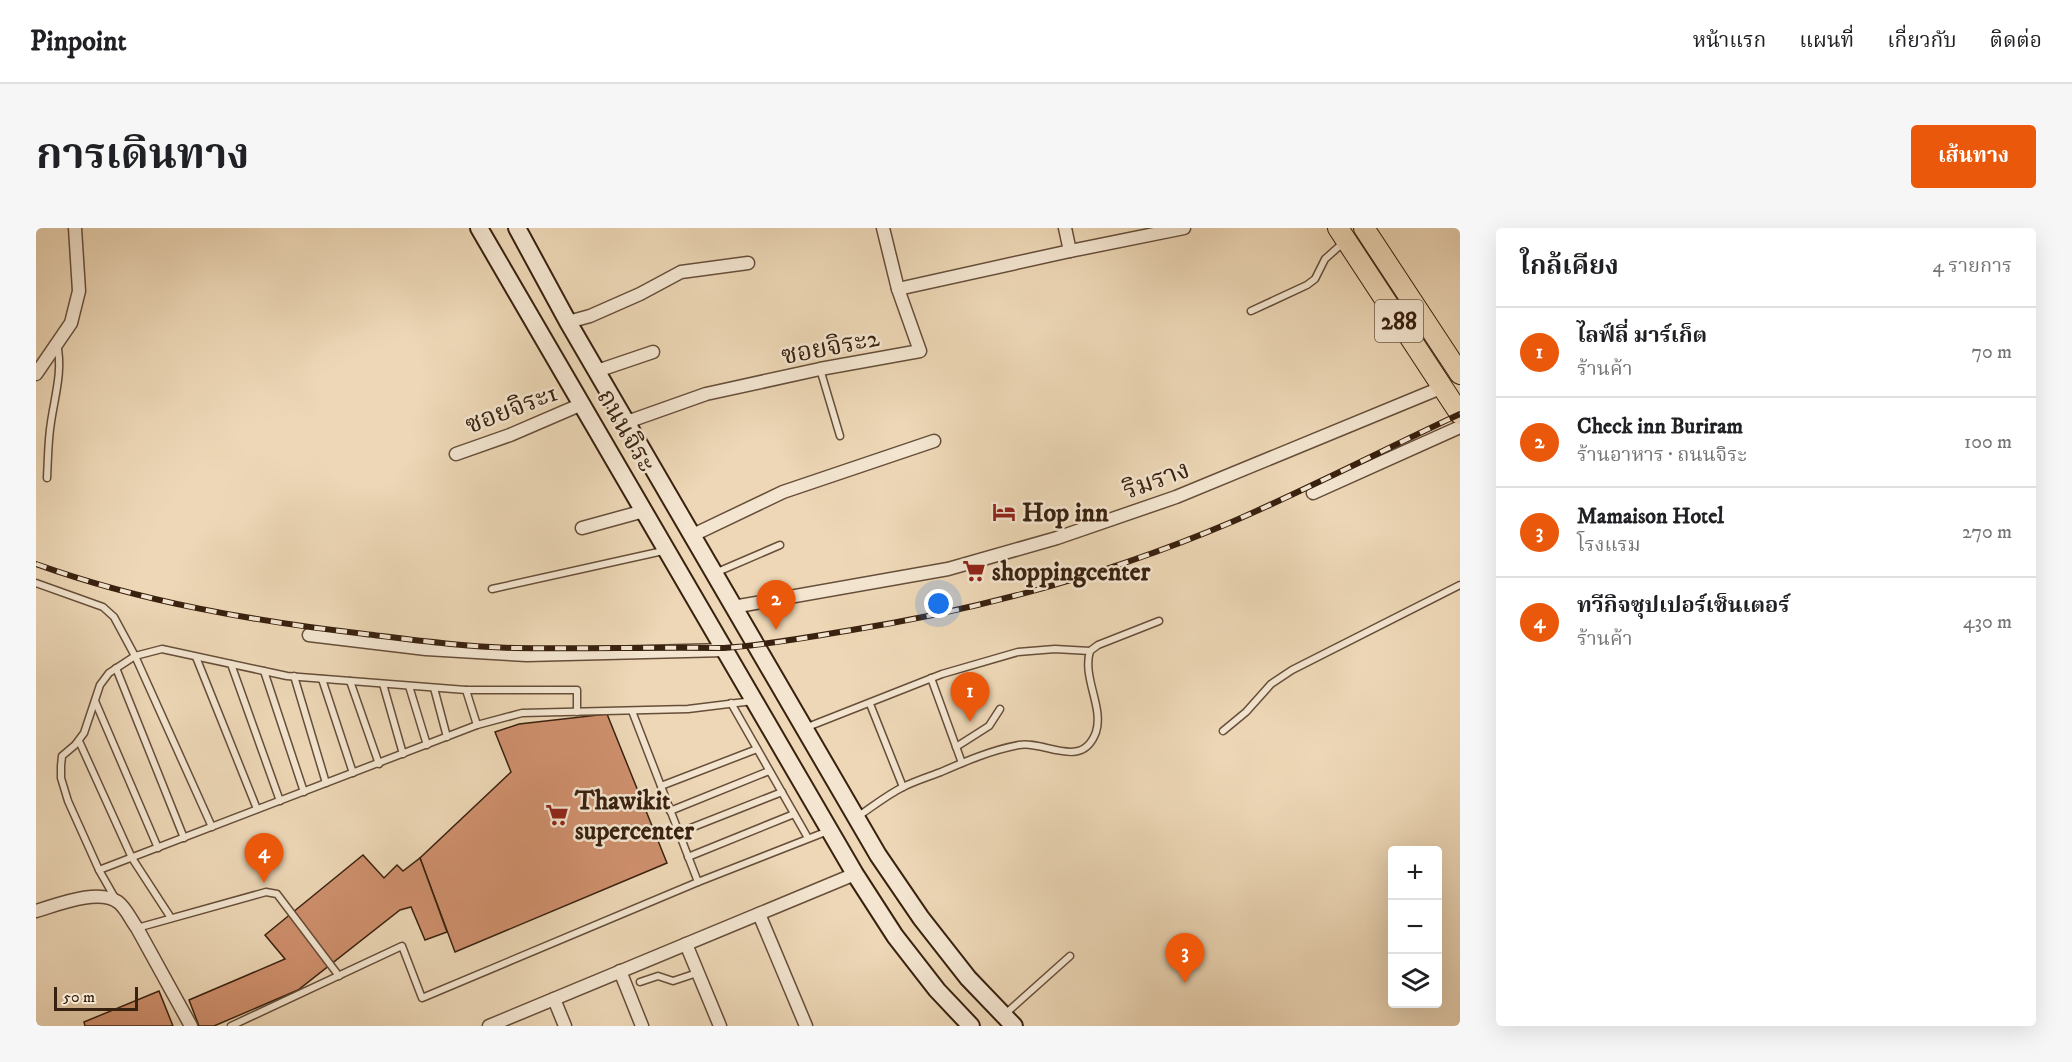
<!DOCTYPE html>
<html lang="th">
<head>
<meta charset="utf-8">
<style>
	body { margin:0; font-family:"IM FELL DW Pica","Noto Serif Thai",serif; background:#f6f6f6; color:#202124 }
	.controls { position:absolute; right:18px; bottom:18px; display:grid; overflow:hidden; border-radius:6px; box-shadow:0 6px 24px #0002 }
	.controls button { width:54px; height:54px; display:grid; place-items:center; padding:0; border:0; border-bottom:2px solid #e0e0e0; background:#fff; color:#202124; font:30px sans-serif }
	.scale { position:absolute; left:18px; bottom:15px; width:84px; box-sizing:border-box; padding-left:6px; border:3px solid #39210f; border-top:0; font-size:16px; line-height:21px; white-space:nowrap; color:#39210f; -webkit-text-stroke:4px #f3e5d0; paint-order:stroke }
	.you { position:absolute; left:903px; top:376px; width:21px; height:21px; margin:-15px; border:4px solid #fff; border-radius:50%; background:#1a73e8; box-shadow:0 0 0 9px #1a73e833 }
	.badge { display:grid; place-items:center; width:39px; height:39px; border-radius:50%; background:#ea580c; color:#fff; font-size:20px; font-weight:700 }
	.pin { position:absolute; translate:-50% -50px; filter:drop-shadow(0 2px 3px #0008) }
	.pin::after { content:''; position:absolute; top:32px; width:21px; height:18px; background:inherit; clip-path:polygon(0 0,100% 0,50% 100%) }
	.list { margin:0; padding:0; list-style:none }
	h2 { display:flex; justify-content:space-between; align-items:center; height:78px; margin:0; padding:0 24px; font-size:26px }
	h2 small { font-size:20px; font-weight:400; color:#757577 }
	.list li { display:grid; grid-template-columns:39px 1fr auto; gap:18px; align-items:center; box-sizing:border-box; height:90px; padding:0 24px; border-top:2px solid #e0e0e0 }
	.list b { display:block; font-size:22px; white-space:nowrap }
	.list p { margin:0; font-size:20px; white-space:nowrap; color:#757577 }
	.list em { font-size:20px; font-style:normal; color:#757577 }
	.icon { flex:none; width:33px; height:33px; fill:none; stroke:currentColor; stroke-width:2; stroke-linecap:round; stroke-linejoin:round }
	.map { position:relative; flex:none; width:1424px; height:798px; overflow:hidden; border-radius:6px }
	header { display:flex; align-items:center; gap:36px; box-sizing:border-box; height:84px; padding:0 30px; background:#fff; border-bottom:2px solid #e0e0e0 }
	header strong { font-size:28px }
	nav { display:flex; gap:33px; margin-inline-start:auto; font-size:21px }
	.intro { display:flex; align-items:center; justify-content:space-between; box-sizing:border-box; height:144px; padding:0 36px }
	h1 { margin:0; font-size:42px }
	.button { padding:15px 27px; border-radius:6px; background:#ea580c; color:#fff; font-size:21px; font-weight:700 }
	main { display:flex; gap:36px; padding:0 36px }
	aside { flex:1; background:#fff; border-radius:6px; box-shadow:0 6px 24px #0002 }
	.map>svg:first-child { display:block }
</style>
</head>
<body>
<header>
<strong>Pinpoint</strong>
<nav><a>หน้าแรก</a><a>แผนที่</a><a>เกี่ยวกับ</a><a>ติดต่อ</a></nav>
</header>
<div class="intro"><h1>การเดินทาง</h1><a class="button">เส้นทาง</a></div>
<main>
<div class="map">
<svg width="1424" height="798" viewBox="0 0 1424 798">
	<rect width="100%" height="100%" fill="#edd7b6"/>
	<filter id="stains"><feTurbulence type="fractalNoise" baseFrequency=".00333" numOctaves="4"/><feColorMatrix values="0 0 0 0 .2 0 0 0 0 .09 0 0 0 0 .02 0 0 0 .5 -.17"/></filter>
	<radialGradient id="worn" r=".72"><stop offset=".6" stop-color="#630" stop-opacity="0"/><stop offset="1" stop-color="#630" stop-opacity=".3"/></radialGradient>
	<g fill="#cf906d" stroke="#39210f" stroke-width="1.5">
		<path d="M571 486 631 635 419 724 384 630 475 544 459 504 483 496Z"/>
		<path d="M327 627 348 650 361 637 367 643 384 630 411 704 389 712 375 679 364 682 262 762 178 798H163L153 772 249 731 229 707Z"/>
		<path d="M123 763 137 798H49L48 794Z"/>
	</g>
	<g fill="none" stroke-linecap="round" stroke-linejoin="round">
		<g stroke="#664e39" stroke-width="9">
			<g id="lane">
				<path d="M1215 83 1271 57 1279 51 1289 31 1308 14"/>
				<path d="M784 141 804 208"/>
				<path d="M11 250C12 231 12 212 15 194 19 167 27 142 21 116"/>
				<path d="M679 345 744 317"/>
				<path d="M0 355 67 379 78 389 99 428 176 599"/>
				<path d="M456 361 627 323"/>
				<path d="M160 429 221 581"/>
				<path d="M195 436 244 573"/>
				<path d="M80 440 148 610"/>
				<path d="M228 443 268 564"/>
				<path d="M258 448 290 555"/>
				<path d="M895 450 926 535"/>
				<path d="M286 451 317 545"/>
				<path d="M314 453 343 536"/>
				<path d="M347 456 367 526"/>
				<path d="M373 458 391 517"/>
				<path d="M398 460 411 509"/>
				<path d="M430 462 441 497"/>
				<path d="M59 473 122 620"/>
				<path d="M695 475 772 610"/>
				<path d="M834 476 867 559"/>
				<path d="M596 483 662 654"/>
				<path d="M769 500 906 446 982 424 1019 421 1054 423"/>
				<path d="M1187 503 1210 484 1235 456 1256 442 1424 357"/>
				<path d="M43 513 96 630 135 690"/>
				<path d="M920 519 953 498 964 481"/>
				<path d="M625 558 721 521"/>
				<path d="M634 583 733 543"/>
				<path d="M821 589C836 579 851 567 867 559 879 553 892 549 905 544 930 533 956 522 983 517 1008 512 1046 543 1060 504 1068 479 1046 450 1054 423L1062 417 1123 393"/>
				<path d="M642 605 746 564"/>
				<path d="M652 629 758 586"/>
				<path d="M63 642 441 497 486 485 652 481 717 473"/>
				<path d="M79 670 63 642 32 573 25 550V538L26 528 39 517 48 505 64 457 73 445 99 428 126 421 251 448 430 462H541V484"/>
				<path d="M101 700 230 664 241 666 303 748"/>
				<path d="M604 754 622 748 637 753 661 745"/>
				<path d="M968 787 1034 728"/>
				<path d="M195 798 366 718 386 770 662 654 792 603"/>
			</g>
		</g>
		<g stroke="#664e39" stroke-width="15">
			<g id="street">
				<path d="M1029 0 1034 23"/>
				<path d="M862 61 1034 23 1148 0"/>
				<path d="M532 94 554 88 604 66 645 44 712 35"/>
				<path d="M561 143 617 124"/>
				<path d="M0 146 35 95 43 63 39 0"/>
				<path d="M591 194 670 166 784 141 884 123 862 61 847 0"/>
				<path d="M420 226 474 207 546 176"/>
				<path d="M1277 265 1424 199"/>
				<path d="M546 300 608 283"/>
				<path d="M657 307 747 264 898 213"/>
				<path d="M697 379 912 341 1021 310 1140 269 1407 159"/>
				<path d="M273 407 390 421 491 427 689 422"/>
				<path d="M0 683C21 677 62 660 82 674 90 680 95 692 101 700L155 798"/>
				<path d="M723 686 770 798"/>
				<path d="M650 716 684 798"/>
				<path d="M584 743 606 798"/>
				<path d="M518 771 529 798"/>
				<path d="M453 798 819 646"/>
			</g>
		</g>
		<g stroke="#39210f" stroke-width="20">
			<g id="secondary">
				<path d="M443 0 819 646 859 708 901 762 935 798"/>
				<path d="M481 0 532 94 842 627 885 690 932 750 978 798"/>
			</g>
		</g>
		<g stroke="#39210f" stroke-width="22">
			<g id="primary">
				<path d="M1302 0 1424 186"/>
				<path d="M1328 0 1424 146"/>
			</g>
		</g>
		<use href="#lane" stroke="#f3e5d0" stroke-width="6"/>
		<use href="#street" stroke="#f3e5d0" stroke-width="12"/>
		<use href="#secondary" stroke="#f3e5d0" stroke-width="16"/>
		<use href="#primary" stroke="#edd7b6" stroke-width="20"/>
		<g stroke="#39210f" stroke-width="6">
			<path id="rail" d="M0 336C106 374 217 393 329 406 378 412 429 419 479 420 548 421 618 419 688 420 729 417 769 410 810 403 943 382 1074 346 1198 293 1274 260 1349 221 1424 186"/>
		</g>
		<use href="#rail" stroke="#f3e5d0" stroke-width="4" stroke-dasharray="11" stroke-linecap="butt"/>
	</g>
	<defs>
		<g id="hotel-bare" transform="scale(1.8)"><path d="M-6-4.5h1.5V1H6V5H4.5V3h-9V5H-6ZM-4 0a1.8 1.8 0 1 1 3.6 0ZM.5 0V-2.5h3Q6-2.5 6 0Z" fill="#8f2418" stroke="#f3e5d0" stroke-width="2.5" paint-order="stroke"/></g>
		<g id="supermarket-bare" transform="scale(1.8)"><path d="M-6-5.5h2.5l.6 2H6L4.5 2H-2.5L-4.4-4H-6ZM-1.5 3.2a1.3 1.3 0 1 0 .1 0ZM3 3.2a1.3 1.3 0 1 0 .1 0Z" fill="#8f2418" stroke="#f3e5d0" stroke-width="2.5" paint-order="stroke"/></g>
	</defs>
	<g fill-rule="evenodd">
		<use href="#hotel-bare" x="968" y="284"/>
		<use href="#supermarket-bare" x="938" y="343"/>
		<use href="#supermarket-bare" x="521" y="587"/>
	</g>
	<g text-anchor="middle" stroke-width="5" stroke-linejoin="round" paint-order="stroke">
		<rect fill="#f3e5d0" stroke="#715c49" stroke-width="1.5" x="1339" y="72" width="48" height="42" rx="4.5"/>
		<g font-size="24" font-weight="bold" fill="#39210f">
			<text x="1363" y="101">288</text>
		</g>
		<g font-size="26" fill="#39210f" stroke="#f3e5d0">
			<text transform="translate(794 118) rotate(-11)" y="9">ซอยจิระ2</text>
			<text transform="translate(475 180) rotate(-21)" y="9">ซอยจิระ1</text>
			<text transform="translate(591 202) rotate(60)" y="9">ถนนจิระ</text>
			<text transform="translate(1120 251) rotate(-20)" y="9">ริมราง</text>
		</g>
		<g font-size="26" font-weight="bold" fill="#39210f" stroke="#f3e5d0" text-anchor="start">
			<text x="986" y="293">Hop inn</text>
			<text x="956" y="352">shoppingcenter</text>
			<text x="539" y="581">Thawikit<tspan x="539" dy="30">supercenter</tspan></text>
		</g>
	</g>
	<rect width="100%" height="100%" filter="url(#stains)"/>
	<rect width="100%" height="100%" fill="url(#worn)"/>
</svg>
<div class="controls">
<button>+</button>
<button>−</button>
<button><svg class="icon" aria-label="layers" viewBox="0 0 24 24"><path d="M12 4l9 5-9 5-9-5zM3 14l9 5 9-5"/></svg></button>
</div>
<div class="scale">50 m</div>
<div class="you"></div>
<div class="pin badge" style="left:934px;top:494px">1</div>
<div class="pin badge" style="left:740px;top:402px">2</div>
<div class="pin badge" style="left:1149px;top:755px">3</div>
<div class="pin badge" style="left:228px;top:655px">4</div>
</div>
<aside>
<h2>ใกล้เคียง<small>4 รายการ</small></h2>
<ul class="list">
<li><span class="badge">1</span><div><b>ไลฟ์ลี่ มาร์เก็ต</b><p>ร้านค้า</p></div><em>70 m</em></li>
<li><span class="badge">2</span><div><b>Check inn Buriram</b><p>ร้านอาหาร · ถนนจิระ</p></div><em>100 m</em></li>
<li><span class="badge">3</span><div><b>Mamaison Hotel</b><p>โรงแรม</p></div><em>270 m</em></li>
<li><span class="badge">4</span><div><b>ทวีกิจซุปเปอร์เซ็นเตอร์</b><p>ร้านค้า</p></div><em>430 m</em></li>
</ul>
</aside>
</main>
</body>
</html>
